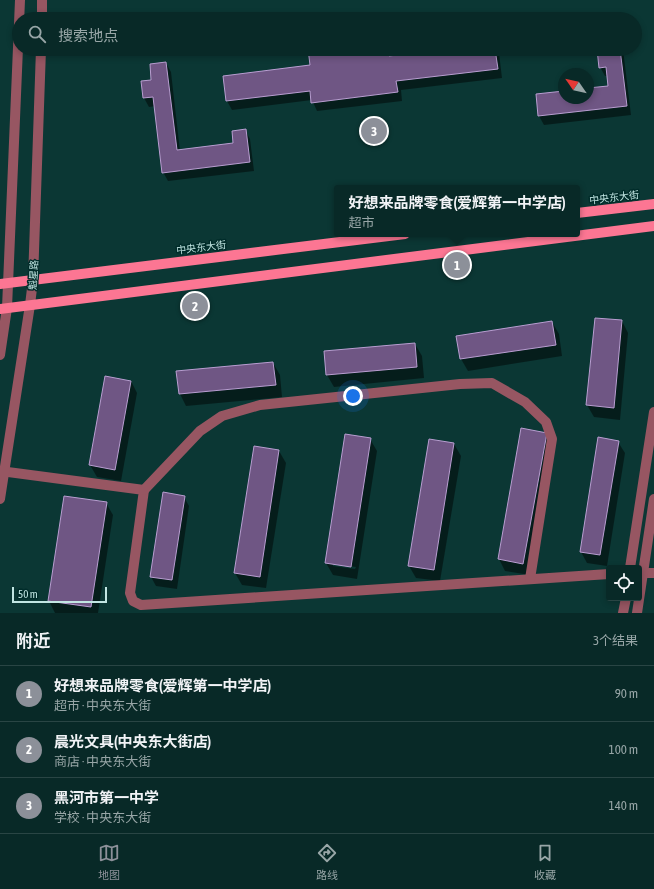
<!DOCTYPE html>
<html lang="zh">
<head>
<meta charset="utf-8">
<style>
	body { margin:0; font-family:"Asap Condensed","Noto Sans SC",sans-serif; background:#163533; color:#f1f3f6 }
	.controls { position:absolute; right:12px; bottom:12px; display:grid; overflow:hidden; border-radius:4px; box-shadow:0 2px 6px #0003 }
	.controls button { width:36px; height:36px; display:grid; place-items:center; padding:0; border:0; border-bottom:1px solid #294544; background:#082927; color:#f1f3f6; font:20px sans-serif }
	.compass { position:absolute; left:558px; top:68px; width:36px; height:36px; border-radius:50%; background:#082927; box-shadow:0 2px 6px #0003; rotate:304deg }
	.scale { position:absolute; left:12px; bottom:10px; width:95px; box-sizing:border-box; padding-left:4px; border:2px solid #c2e6e3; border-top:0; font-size:11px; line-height:14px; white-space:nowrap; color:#c2e6e3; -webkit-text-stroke:3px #002c2a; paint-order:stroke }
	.you { position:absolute; left:353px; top:396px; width:14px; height:14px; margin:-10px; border:3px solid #fff; border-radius:50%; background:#1a73e8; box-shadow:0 0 0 6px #1a73e833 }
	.badge { display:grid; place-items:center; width:26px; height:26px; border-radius:50%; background:#8c9099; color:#fff; font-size:13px; font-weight:700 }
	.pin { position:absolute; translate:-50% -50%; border:2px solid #fff; box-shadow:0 1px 4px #0006 }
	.popup { position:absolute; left:334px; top:185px; width:246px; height:52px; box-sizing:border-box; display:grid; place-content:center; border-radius:4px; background:#082927; filter:drop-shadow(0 1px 3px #0005); font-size:13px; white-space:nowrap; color:#98a6a7 }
	.popup b { font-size:15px; color:#f1f3f6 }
	.popup::after { content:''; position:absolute; left:50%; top:100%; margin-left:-8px; border:8px solid transparent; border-top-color:#082927 }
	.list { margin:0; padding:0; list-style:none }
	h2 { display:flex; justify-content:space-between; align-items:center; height:52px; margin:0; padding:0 16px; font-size:17px }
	h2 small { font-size:13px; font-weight:400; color:#98a6a7 }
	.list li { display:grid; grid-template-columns:26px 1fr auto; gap:12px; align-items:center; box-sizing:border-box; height:56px; padding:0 16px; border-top:1px solid #294544 }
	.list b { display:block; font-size:15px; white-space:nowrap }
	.list p { margin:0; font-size:13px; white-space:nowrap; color:#98a6a7 }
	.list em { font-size:13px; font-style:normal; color:#98a6a7 }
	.icon { flex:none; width:22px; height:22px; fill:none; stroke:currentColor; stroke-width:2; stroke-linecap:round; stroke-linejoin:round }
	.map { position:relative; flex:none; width:654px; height:613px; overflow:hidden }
	.search { position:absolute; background:#082927; box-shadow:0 2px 6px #0003; left:12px; right:12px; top:12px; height:44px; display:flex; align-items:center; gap:10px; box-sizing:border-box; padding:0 14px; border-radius:22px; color:#98a6a7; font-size:15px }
	.sheet { height:220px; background:#082927 }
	nav { display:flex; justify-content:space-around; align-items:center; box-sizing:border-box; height:56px; border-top:1px solid #294544; background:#082927; font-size:11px; color:#98a6a7 }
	nav a { display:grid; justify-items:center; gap:2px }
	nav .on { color:#8c9099 }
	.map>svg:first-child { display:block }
</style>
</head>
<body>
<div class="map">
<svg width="654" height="613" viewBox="0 0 654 613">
	<rect width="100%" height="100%" fill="#0b3734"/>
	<g fill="#0007" fill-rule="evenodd">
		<path d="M309 49H391L392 57 456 49H497L499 53 502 78 401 90 402 101 317 111 312 100 232 110 227 101 224 77 311 66Z"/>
		<path d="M525 49H579L529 55Z"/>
		<path d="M598 49H623L631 115 544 125 539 116 537 95 564 92V98H588V89L610 87 608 76H605L600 67Z"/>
		<path d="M166 63 171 72 180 151 234 144 245 130 250 139 254 171 168 181 163 172 156 106 149 107 144 98 153 81Z"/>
		<path d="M596 319 622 321 628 333 620 420 594 417 587 405Z"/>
		<path d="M552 322 559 334 562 356 468 371 461 359 457 336Z"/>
		<path d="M415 344 422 356 424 378 334 387 327 375Z"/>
		<path d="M273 363 280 375 282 397 186 406 180 394 178 372Z"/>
		<path d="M131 381 137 393 121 481 97 477 90 465Z"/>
		<path d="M522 430 546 434 553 446 530 575 505 571 499 559Z"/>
		<path d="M370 439 377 451 357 579 333 575 326 563ZM333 564 356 567 355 569 333 566Z"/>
		<path d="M618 442 625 453 607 566 587 563 581 552Z"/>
		<path d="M454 444 461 456 440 581 416 578 409 566Z"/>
		<path d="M279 451 286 463 266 588 242 585 235 573Z"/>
		<path d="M184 497 189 506 177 589 156 586 151 577Z"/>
		<path d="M106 503 113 515 98 613H55L49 601Z"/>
	</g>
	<g fill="#6f5684" stroke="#b99ed1">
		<path d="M616 13 617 19H563Z"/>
		<path d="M308 49H388L389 56 448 49H495L498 69 396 81 398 92 311 103 310 91 226 101 223 76 310 65Z"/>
		<path d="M597 49H620L627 106 538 116 536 94 564 91V98H588V88L608 86 606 67 599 68Z"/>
		<path d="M166 62 177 150 233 143 232 131 246 129 250 162 162 173 153 97 143 98 141 81 151 80 150 64Z"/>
		<path d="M595 318 622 320 614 408 586 405Z"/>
		<path d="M552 321 556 345 460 359 456 336Z"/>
		<path d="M415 343 417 367 326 375 324 351Z"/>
		<path d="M273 362 276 385 179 394 176 371Z"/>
		<path d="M105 376 131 381 115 470 89 465Z"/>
		<path d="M521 428 547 433 523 564 498 559Z"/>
		<path d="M345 434 371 438 351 567 325 563Z"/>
		<path d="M598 437 619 441 600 555 580 552Z"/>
		<path d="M429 439 454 443 434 570 408 566Z"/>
		<path d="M254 446 279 450 260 577 234 573Z"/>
		<path d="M163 492 185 496 172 580 150 577Z"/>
		<path d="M64 496 107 502 91 607 48 601Z"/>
	</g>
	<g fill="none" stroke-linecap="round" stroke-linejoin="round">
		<g stroke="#975662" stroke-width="10">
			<path d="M42 19V0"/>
			<path d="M0 355 7 308 20 0"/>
			<path d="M0 471 144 490 130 593 133 601 141 605 609 574"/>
			<path d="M144 490 200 431 222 416 260 405 460 384 492 383 525 402 546 422 552 439 530 579"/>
			<path d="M0 499 30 305 33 280 41 49"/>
			<path d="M630 568 654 412"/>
			<path d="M639 573H654"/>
			<path d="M623 613 626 598"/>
			<path d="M637 613 654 499"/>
		</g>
		<g stroke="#fc7693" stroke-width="10">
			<path d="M577 213 654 204"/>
			<path d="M0 284 405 234"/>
			<path d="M0 309 654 226"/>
		</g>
	</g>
	<g text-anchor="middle" stroke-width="3" stroke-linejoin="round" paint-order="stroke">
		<g font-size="10" fill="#c2e6e3" stroke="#002c2a">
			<text transform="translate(614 197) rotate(-7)" y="4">中央东大街</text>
			<text transform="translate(201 247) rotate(-7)" y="4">中央东大街</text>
			<text transform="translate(33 275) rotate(-86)" y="4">魁星路</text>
		</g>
	</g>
</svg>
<div class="controls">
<button><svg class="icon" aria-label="locate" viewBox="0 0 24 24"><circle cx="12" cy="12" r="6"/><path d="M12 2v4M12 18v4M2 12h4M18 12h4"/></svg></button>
</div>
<svg class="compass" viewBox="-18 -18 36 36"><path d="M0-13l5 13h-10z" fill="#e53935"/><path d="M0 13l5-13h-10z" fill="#98a6a7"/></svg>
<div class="scale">50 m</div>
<div class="you"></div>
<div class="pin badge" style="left:457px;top:265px">1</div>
<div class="popup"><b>好想来品牌零食(爱辉第一中学店)</b>超市</div>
<div class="pin badge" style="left:195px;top:306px">2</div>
<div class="pin badge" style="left:374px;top:131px">3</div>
<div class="search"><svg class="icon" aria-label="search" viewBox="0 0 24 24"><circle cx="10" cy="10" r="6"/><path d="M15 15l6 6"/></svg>搜索地点</div>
</div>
<section class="sheet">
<h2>附近<small>3个结果</small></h2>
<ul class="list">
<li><span class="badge">1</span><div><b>好想来品牌零食(爱辉第一中学店)</b><p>超市 · 中央东大街</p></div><em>90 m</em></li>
<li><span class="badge">2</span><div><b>晨光文具(中央东大街店)</b><p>商店 · 中央东大街</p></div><em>100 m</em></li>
<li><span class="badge">3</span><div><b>黑河市第一中学</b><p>学校 · 中央东大街</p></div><em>140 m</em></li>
</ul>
</section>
<nav>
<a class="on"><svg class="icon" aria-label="map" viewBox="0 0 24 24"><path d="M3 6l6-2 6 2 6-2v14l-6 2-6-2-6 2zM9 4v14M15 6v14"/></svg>地图</a>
<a><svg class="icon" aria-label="directions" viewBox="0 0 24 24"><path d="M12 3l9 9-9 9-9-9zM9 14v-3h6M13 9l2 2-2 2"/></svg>路线</a>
<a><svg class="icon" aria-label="saved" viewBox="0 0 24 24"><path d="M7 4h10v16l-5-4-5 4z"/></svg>收藏</a>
</nav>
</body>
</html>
